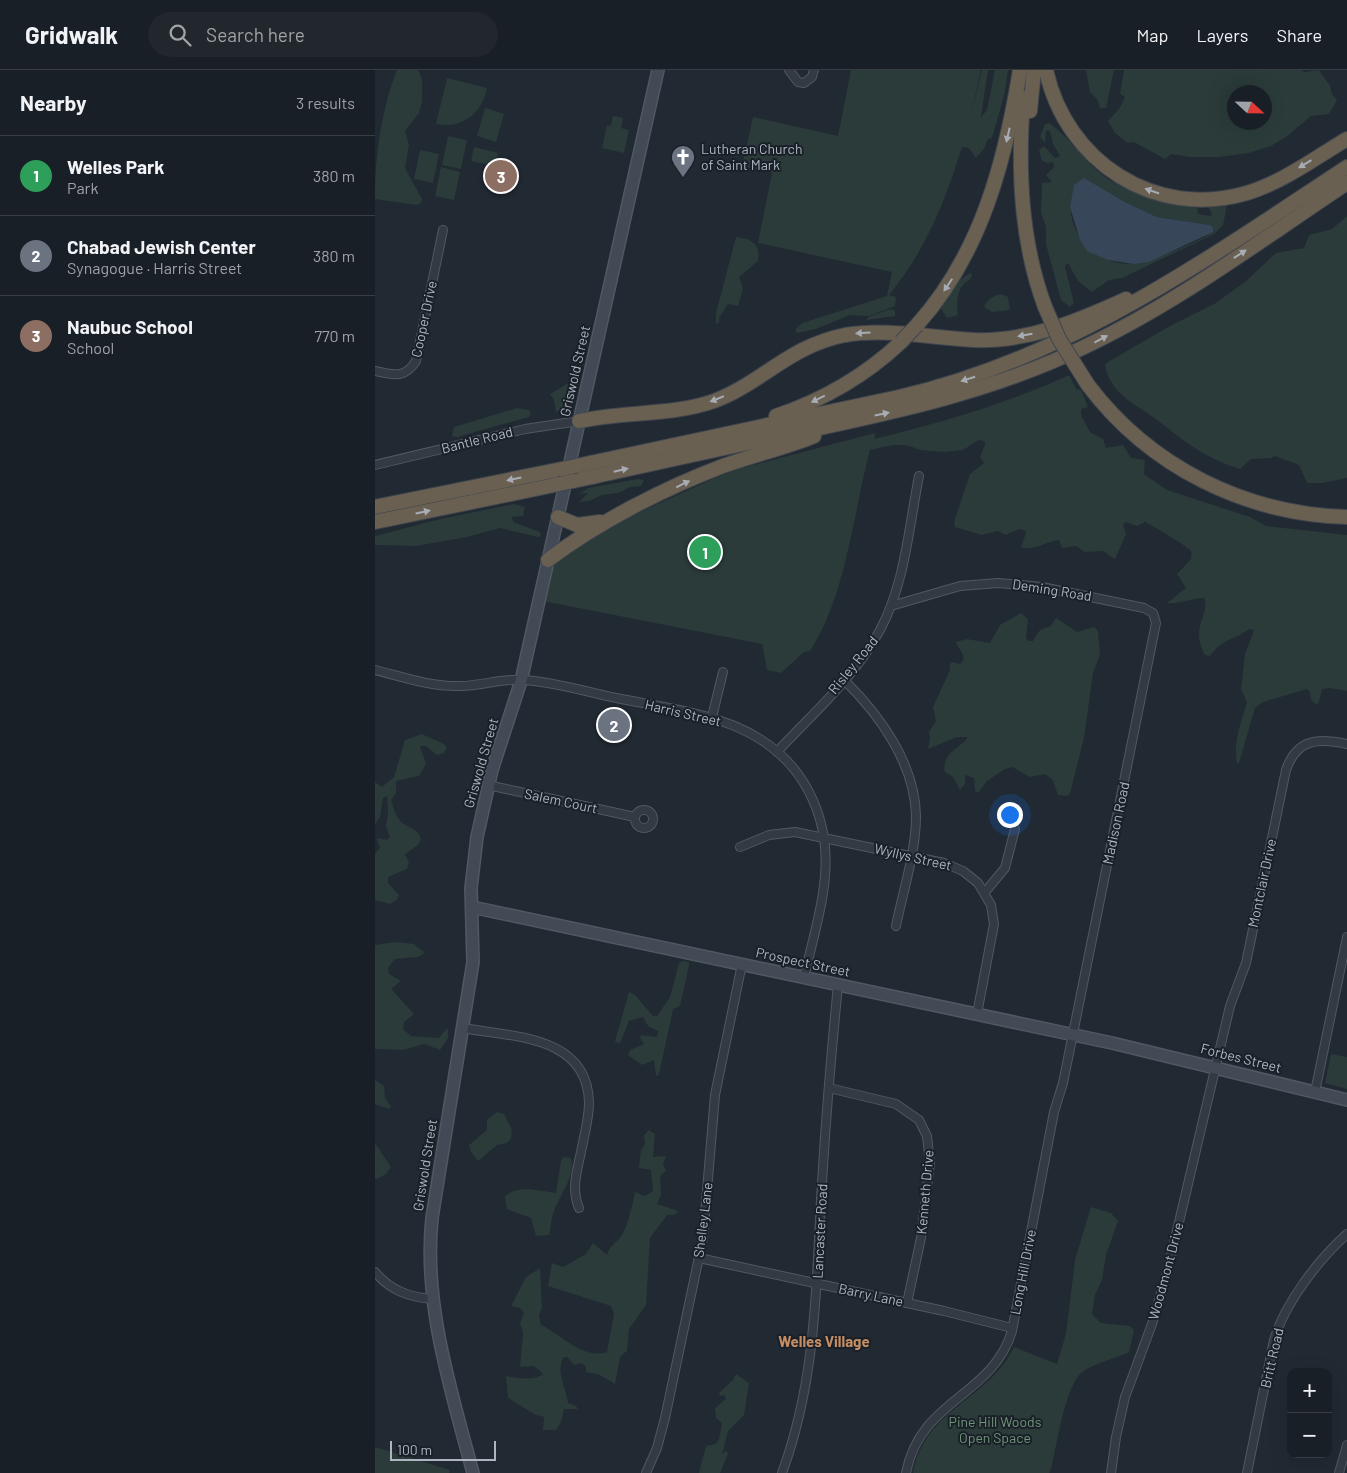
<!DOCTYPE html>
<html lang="en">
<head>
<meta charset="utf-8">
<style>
	body { margin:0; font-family:Barlow,sans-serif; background:#22272e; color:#f1f3f6 }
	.controls { position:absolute; right:15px; bottom:15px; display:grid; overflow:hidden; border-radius:10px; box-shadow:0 5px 20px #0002 }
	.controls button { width:45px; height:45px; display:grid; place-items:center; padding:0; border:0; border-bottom:1px solid #373d43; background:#191f26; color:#f1f3f6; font:25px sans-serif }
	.compass { position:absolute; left:852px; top:15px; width:45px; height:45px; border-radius:50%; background:#191f26; box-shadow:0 5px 20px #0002; rotate:112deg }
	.scale { position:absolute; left:15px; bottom:12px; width:106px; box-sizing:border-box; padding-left:5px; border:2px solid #aeb5c0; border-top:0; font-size:14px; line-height:18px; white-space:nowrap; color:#aeb5c0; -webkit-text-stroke:4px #1a2028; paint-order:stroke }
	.you { position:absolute; left:634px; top:744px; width:18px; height:18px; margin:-12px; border:4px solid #fff; border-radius:50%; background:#1a73e8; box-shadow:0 0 0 8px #1a73e833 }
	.badge { display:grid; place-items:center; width:32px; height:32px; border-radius:50%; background:#ea580c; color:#fff; font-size:16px; font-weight:700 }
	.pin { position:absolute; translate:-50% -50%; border:2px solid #fff; box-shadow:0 1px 5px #0006 }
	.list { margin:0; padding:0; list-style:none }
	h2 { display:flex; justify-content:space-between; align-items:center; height:65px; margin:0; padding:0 20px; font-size:21px }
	h2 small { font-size:16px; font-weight:400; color:#9fa2a7 }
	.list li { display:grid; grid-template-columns:32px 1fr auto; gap:15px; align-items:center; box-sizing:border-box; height:80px; padding:0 20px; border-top:1px solid #373d43 }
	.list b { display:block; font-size:19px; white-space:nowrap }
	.list p { margin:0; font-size:16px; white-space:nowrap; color:#9fa2a7 }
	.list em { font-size:16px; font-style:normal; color:#9fa2a7 }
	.icon { flex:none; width:28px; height:28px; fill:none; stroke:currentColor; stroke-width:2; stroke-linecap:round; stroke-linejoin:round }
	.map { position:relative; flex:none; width:972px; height:1403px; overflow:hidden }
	header { display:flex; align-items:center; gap:30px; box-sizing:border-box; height:70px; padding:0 25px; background:#191f26; border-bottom:1px solid #373d43 }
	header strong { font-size:24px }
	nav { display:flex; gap:28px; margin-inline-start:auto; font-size:18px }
	.search { width:350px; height:45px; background:#22272e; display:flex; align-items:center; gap:12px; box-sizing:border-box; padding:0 18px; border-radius:28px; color:#9fa2a7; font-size:19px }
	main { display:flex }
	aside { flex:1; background:#191f26 }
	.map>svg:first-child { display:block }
</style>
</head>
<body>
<header>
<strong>Gridwalk</strong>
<div class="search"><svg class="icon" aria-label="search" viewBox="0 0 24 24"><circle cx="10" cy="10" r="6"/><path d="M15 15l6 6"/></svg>Search here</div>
<nav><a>Map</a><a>Layers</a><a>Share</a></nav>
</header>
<main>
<aside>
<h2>Nearby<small>3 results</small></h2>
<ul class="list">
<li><span class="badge" style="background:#2e9e5b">1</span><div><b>Welles Park</b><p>Park</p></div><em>380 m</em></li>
<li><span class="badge" style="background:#6b7280">2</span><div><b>Chabad Jewish Center</b><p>Synagogue · Harris Street</p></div><em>380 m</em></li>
<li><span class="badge" style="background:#8d6e63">3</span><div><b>Naubuc School</b><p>School</p></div><em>770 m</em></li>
</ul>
</aside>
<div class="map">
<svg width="972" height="1403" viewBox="0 0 972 1403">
	<rect width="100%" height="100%" fill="#212932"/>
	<g fill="#2a3b3a" fill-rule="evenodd">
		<path d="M22 0H43L47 9V32L44 43 30 61 34 75 30 98 47 129 46 133 42 135 0 129C0 87 6 40 22 0Z"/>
		<path d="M476 0H606L596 45 607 0H613L606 47 612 40 620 0H633L630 22 617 68 613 69 609 79 601 88 594 78 587 77C569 134 552 178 514 225L521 227 520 236 494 246 475 245 441 259 422 263 420 260 427 253 512 226 517 202 383 173 397 103 367 96 378 47 463 66Z"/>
		<path d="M711 0H739L731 38H725L722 29 715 22Z"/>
		<path d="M749 0H925L930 2 944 0 955 16 957 24 962 30 954 44 936 46 911 67 896 76 874 83 844 87H815L796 84 790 89 759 72 753 73 740 63 733 51 744 39 750 27 745 24ZM859 22H889V52H859Z"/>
		<path d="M72 8 112 18C107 43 88 59 61 54Z"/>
		<path d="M110 38 129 44 121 72 102 66Z"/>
		<path d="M238 46 248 48 246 58 254 60 249 83 227 78 232 55 236 56Z"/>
		<path d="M674 53C688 62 705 83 717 96 744 123 785 132 822 138L823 144 835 146 837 144 833 137 852 135 848 155 839 164 747 208 734 210 717 222 703 211 693 193 690 196 691 201 699 233 695 237 686 230 671 174V157L666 143 667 113 677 112 671 105 679 97 678 92 673 93 667 91 664 80 669 76 680 88 685 86 678 74 675 61H671L670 73 665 67 670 54ZM712 110 750 132 782 147 835 155 838 162C820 173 781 190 760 193 727 198 694 169 696 135 696 125 706 117 712 110Z"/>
		<path d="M73 66 92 70 86 99 67 95Z"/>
		<path d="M99 77 123 83 120 96 96 91Z"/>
		<path d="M45 80 64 84 58 113 39 109Z"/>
		<path d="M66 97 85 102 79 130 60 126Z"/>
		<path d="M972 146V408L947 413H932L924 395 900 386 896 388 876 389 865 399C836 391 809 372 786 353 764 335 736 327 730 295L733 292 795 256 839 234 870 212 901 183 929 178 934 165 957 159Z"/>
		<path d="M361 167C376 169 386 173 383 191L364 207 368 218 363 236 353 234 344 248V253L341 254V243Z"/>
		<path d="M595 203 597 205C595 211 593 210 589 214 581 222 582 235 583 245L572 248 565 237 585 210Z"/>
		<path d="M626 224 633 227 635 240 617 242 609 237C611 230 619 225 626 224Z"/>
		<path d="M515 239 520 241V246L492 250 493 247Z"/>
		<path d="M692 306H695L701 319 706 320 713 337 706 339V345L715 362 728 369 731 378 748 375 756 388 770 390 769 404 792 420 875 447 891 456 972 465V621L955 618 947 619 944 632 941 635 936 629 935 622 932 619 888 632 880 638 864 693H862C858 672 866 653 872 632L866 619 870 584 879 560 874 559C857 572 849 567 835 586L830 585C814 556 836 544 829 528 819 528 798 535 792 533L811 518 802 504 816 489C816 487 817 484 816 481 815 478 775 454 770 452L762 456 750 452 748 455 751 464 740 489 728 481 710 482 701 476 687 478 684 470C672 471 657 482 646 477L651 463 649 460 644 459 631 465 623 461 607 465 580 457 579 452 595 404 609 393 605 387 610 375 609 371 604 370 588 380 570 382 546 380 531 375H518L495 380C478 444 471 526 435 581L429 582 406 603 392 600 387 574 168 531 177 491 219 463 340 408 367 398 500 363 499 369C565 353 631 334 692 306Z"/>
		<path d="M192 314H197L201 319 198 335 181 342 179 330 175 324Z"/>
		<path d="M142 338 154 340 156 343 154 347 82 367 77 366 79 357Z"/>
		<path d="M263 409 269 410 266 416 255 417 243 423 227 425 214 431 204 432 213 423 204 424 213 418Z"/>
		<path d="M139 434 150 437 148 446 137 447 138 452 165 462 166 466 163 467 125 458 92 467 41 476 0 475V466L65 449Z"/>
		<path d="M646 543 653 549 651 567 653 571H658L665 560 676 556 681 548 702 562 719 557 723 561 725 584 718 603 709 668 695 724 692 726 683 725 678 710 670 704 655 707 637 697 630 699 612 711 603 723 600 721 599 708 590 705V714L585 720 578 707 570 702C566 685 582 679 592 669V667H582L553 679 555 669 554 662 561 651 558 637 575 600V594L577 592 585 594C594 586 583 580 581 572L592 569 615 573 625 555Z"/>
		<path d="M47 664 69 674 72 678 69 683 62 685 51 676H45L51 694 44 706 21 711V723L16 730C18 736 21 747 26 752 34 759 44 758 46 770L43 775 30 784 34 793 32 799 13 807V813L24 825 22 830 15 834 0 830V784L5 778 2 770 3 768 12 770 15 767 11 756 13 743 12 726 8 728 5 747 0 754V712L7 717 19 707 30 670Z"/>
		<path d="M21 872 39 874 50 883 43 887 20 889 13 898 14 904 26 911 17 918V920L39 944 29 952 28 959 36 966 64 968 71 959 73 960V968L65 980 49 974 28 980 0 979V875Z"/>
		<path d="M308 891 314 892V896L305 936 298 939 284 1005 281 1006 279 990 267 995 253 985 255 980 269 974 265 968 266 965 282 967 283 961 273 956 268 947 254 951 245 973 240 972 241 968 254 922 260 925 278 946H282L295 927 304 893Z"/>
		<path d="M956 984 972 987V1019L950 1013Z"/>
		<path d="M0 1010 9 1016 10 1028 16 1036 14 1039 0 1034Z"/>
		<path d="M122 1042 129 1044 137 1060 136 1068 132 1073 122 1075 103 1091 96 1082 94 1075 112 1060V1050Z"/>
		<path d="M274 1060 280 1064 278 1087 291 1086 288 1094 291 1101 285 1106 286 1125 282 1134 303 1141 299 1145H292L275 1168 271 1235 254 1259 252 1281 245 1287 240 1314 223 1304 211 1302V1297L207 1293 199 1295 192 1287 188 1288C181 1303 191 1317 193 1333L201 1336 203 1339H189L186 1352 181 1360H168L169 1347 161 1345 133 1328 131 1306C141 1308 161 1311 168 1304L159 1296 145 1297 148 1263 145 1253 149 1243 145 1238 136 1236 151 1207 165 1198 167 1238 164 1246 166 1255C185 1263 207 1290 232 1282L239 1244 236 1236 173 1216 177 1193 188 1197 211 1184 218 1173 232 1185C234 1175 244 1172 248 1163 252 1157 259 1130 260 1122L270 1126 278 1121 276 1100 264 1098 266 1080 270 1074 269 1065Z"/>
		<path d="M0 1073 16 1097 11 1104 2 1109 0 1108Z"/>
		<path d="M189 1087 196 1088C201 1106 184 1126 179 1141 176 1149 176 1158 174 1165L161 1166 156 1148 132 1139 130 1127C141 1114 166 1121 181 1123L186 1090Z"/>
		<path d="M716 1137 736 1143 743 1151 731 1185 727 1210 720 1225 717 1244 726 1253 755 1256 759 1260 754 1282C741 1288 714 1295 705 1304 689 1322 682 1375 676 1399L674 1403H538C550 1338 613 1331 639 1277L682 1294 691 1264 700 1190Z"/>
		<path d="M361 1304 374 1313 369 1345 353 1361 347 1384 351 1381 353 1384 345 1403H324L331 1376 341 1374 344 1369 347 1353 341 1348 340 1338 351 1329 349 1325 345 1326 344 1323 358 1310Z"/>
		<path d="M0 1377 75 1400 74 1403H0Z"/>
	</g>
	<path fill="#38465a" d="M709 108 750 132 782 147 835 155 838 158V162L774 192 759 194 733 190 712 181 705 170 695 137 699 115Z"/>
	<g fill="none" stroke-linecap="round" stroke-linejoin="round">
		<g stroke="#515861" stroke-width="10">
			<g id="minor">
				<path d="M414 0 423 12 429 13 437 7 439 0"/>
				<path d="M0 301C18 305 30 309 41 291L68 160"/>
				<path d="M0 395 150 359 204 351"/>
				<path d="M516 536 585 516 623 513 667 517 769 538 778 543 781 553 688 1013 679 1042 637 1261C617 1327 545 1329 531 1403"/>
				<path d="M0 600C28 607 56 617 85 616 107 616 127 608 149 610 182 612 214 623 246 629 313 642 389 648 429 713 441 733 448 754 450 777 454 820 438 866 429 908"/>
				<path d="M469 610C505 645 540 694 541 746 541 782 528 821 521 856"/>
				<path d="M337 647 348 602"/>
				<path d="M402 682C437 644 481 606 505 560 530 514 534 456 544 406"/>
				<path d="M113 715 260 747"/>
				<circle cx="269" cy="749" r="9"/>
				<path d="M365 777 394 765 420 762 569 793 588 801 603 813 616 835 619 854 602 944"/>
				<path d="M610 822 630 798 640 759"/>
				<path d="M88 958C137 967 213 965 214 1033 214 1049 209 1066 206 1082 202 1101 196 1119 204 1138"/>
				<path d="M454 1018 521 1034 544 1050 552 1066 555 1093 546 1168 532 1233"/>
				<path d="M940 1022 972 867"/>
				<path d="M324 1188 569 1241 637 1258"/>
				<path d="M0 1202C15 1220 33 1227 57 1229"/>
				<path d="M271 1403 282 1378 290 1348 328 1168 340 1025 367 894"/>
				<path d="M407 1403C440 1313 441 1225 446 1130 450 1058 456 986 463 915"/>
				<path d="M736 1403 741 1367 750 1327 777 1254 792 1203 855 936 871 893 911 700C922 668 944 668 972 674"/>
				<path d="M872 1403 899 1270C910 1233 943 1190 972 1164"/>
				<path d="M964 1403 972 1375"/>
			</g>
		</g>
		<g stroke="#515861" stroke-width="14">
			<g id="secondary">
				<path d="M97 837 737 973 972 1030"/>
				<path d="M98 1403C76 1320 48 1234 57 1148L98 892 96 818 102 767 117 700 146 611 283 0"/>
			</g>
		</g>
		<g stroke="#3f454e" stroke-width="16">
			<g id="motorway">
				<path d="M671 0C691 92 780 150 872 123 908 112 940 88 972 69"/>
				<path d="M648 28C643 98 645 170 670 237"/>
				<path d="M655 41 659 0"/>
				<path d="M542 255C606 184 630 92 645 0"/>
				<path d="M713 315C775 397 870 444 972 447"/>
				<path d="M401 346C448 330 490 306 526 272"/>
				<path d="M204 351C248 341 297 346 339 331 387 313 414 276 470 265 512 258 557 268 599 270 653 272 703 251 751 229"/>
				<path d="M201 396 524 327C694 288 829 191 972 97"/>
				<path d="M198 411C272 395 346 378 421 363 519 342 616 322 707 278 801 234 886 170 972 113"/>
				<path d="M0 437 187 399"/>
				<path d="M183 447 202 455 225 452"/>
				<path d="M0 452 184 414"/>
				<path d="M173 490C223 452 290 418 348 396 378 385 410 378 439 366"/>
			</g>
		</g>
		<use href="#minor" stroke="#343a43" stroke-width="8"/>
		<use href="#secondary" stroke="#424a56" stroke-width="11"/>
		<use href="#motorway" stroke="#696052" stroke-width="14"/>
		<g stroke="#3f454e" stroke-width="16" stroke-linecap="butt">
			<g id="motorway-bridge">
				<path d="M670 237 684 269 713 315"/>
				<path d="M526 272 542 255"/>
				<path d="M187 399 201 396"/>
				<path d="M184 414 198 411"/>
			</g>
		</g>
		<use href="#motorway-bridge" stroke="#696052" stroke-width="14"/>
	</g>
	<defs><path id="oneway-solid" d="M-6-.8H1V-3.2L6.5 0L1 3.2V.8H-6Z" transform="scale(1.25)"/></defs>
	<g fill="#a7acb5">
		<use href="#oneway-solid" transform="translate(633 65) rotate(103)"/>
		<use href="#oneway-solid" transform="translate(930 94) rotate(149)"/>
		<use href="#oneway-solid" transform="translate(777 121) rotate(-161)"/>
		<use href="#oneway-solid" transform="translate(865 184) rotate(-33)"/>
		<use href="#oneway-solid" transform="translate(573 215) rotate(124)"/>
		<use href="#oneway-solid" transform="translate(488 263) rotate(176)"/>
		<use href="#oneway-solid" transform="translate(650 265) rotate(170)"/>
		<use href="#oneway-solid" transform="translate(726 269) rotate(-28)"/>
		<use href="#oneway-solid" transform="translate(593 309) rotate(162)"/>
		<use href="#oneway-solid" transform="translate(342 329) rotate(158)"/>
		<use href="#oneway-solid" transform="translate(443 329) rotate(154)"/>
		<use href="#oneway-solid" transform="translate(507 344) rotate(-12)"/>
		<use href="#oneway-solid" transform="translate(246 400) rotate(-13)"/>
		<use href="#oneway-solid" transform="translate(139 409) rotate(168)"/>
		<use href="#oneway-solid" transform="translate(308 414) rotate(-26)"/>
		<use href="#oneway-solid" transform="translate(48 442) rotate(-12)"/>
	</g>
	<defs>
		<g id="church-pin" transform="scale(1.25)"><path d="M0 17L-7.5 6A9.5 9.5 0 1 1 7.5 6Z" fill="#6b7280" stroke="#1a2028"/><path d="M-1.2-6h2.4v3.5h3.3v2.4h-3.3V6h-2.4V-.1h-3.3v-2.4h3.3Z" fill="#fff"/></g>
	</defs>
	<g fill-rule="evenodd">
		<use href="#church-pin" x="308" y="87"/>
	</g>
	<g text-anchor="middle" stroke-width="4" stroke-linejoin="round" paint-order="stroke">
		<g font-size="14" fill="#aeb5c0" stroke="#1a2028" text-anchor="start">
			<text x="326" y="84">Lutheran Church<tspan x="326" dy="16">of Saint Mark</tspan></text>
		</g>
		<g font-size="14" fill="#aeb5c0" stroke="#1a2028">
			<text transform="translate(49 249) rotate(-78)" y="5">Cooper Drive</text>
			<text transform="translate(200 301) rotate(-77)" y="5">Griswold Street</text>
			<text transform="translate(102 370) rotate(-14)" y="5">Bantle Road</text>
			<text transform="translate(677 520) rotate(9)" y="5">Deming Road</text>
			<text transform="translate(478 595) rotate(-51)" y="5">Risley Road</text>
			<text transform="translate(308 643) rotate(13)" y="5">Harris Street</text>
			<text transform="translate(106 693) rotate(-74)" y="5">Griswold Street</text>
			<text transform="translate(186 731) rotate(12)" y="5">Salem Court</text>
			<text transform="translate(741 753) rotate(-78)" y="5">Madison Road</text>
			<text transform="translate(538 787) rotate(13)" y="5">Wyllys Street</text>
			<text transform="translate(887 813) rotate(-78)" y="5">Montclair Drive</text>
			<text transform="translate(428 892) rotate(12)" y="5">Prospect Street</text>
			<text transform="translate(866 988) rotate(14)" y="5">Forbes Street</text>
			<text transform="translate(50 1095) rotate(-81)" y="5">Griswold Street</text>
			<text transform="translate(550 1122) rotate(-85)" y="5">Kenneth Drive</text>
			<text transform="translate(328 1150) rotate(-83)" y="5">Shelley Lane</text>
			<text transform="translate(445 1161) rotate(-87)" y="5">Lancaster Road</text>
			<text transform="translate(791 1201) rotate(-75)" y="5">Woodmont Drive</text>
			<text transform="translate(648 1202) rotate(-79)" y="5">Long Hill Drive</text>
			<text transform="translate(496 1225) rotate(12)" y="5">Barry Lane</text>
			<text transform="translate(897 1288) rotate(-77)" y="5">Britt Road</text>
		</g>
		<g font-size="14" fill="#709478" stroke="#1a2028">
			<text x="620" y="1357">Pine Hill Woods<tspan x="620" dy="16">Open Space</tspan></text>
		</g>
		<g font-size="15" font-weight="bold" fill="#c58e64" stroke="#1a2028">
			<text x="449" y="1277">Welles Village</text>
		</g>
	</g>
</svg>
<div class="controls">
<button>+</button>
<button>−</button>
</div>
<svg class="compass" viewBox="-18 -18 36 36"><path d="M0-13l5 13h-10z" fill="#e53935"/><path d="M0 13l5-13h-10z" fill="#9fa2a7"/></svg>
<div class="scale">100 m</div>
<div class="you"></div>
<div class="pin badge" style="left:330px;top:482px;background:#2e9e5b">1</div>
<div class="pin badge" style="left:239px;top:655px;background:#6b7280">2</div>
<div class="pin badge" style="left:126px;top:106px;background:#8d6e63">3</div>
</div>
</main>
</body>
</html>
